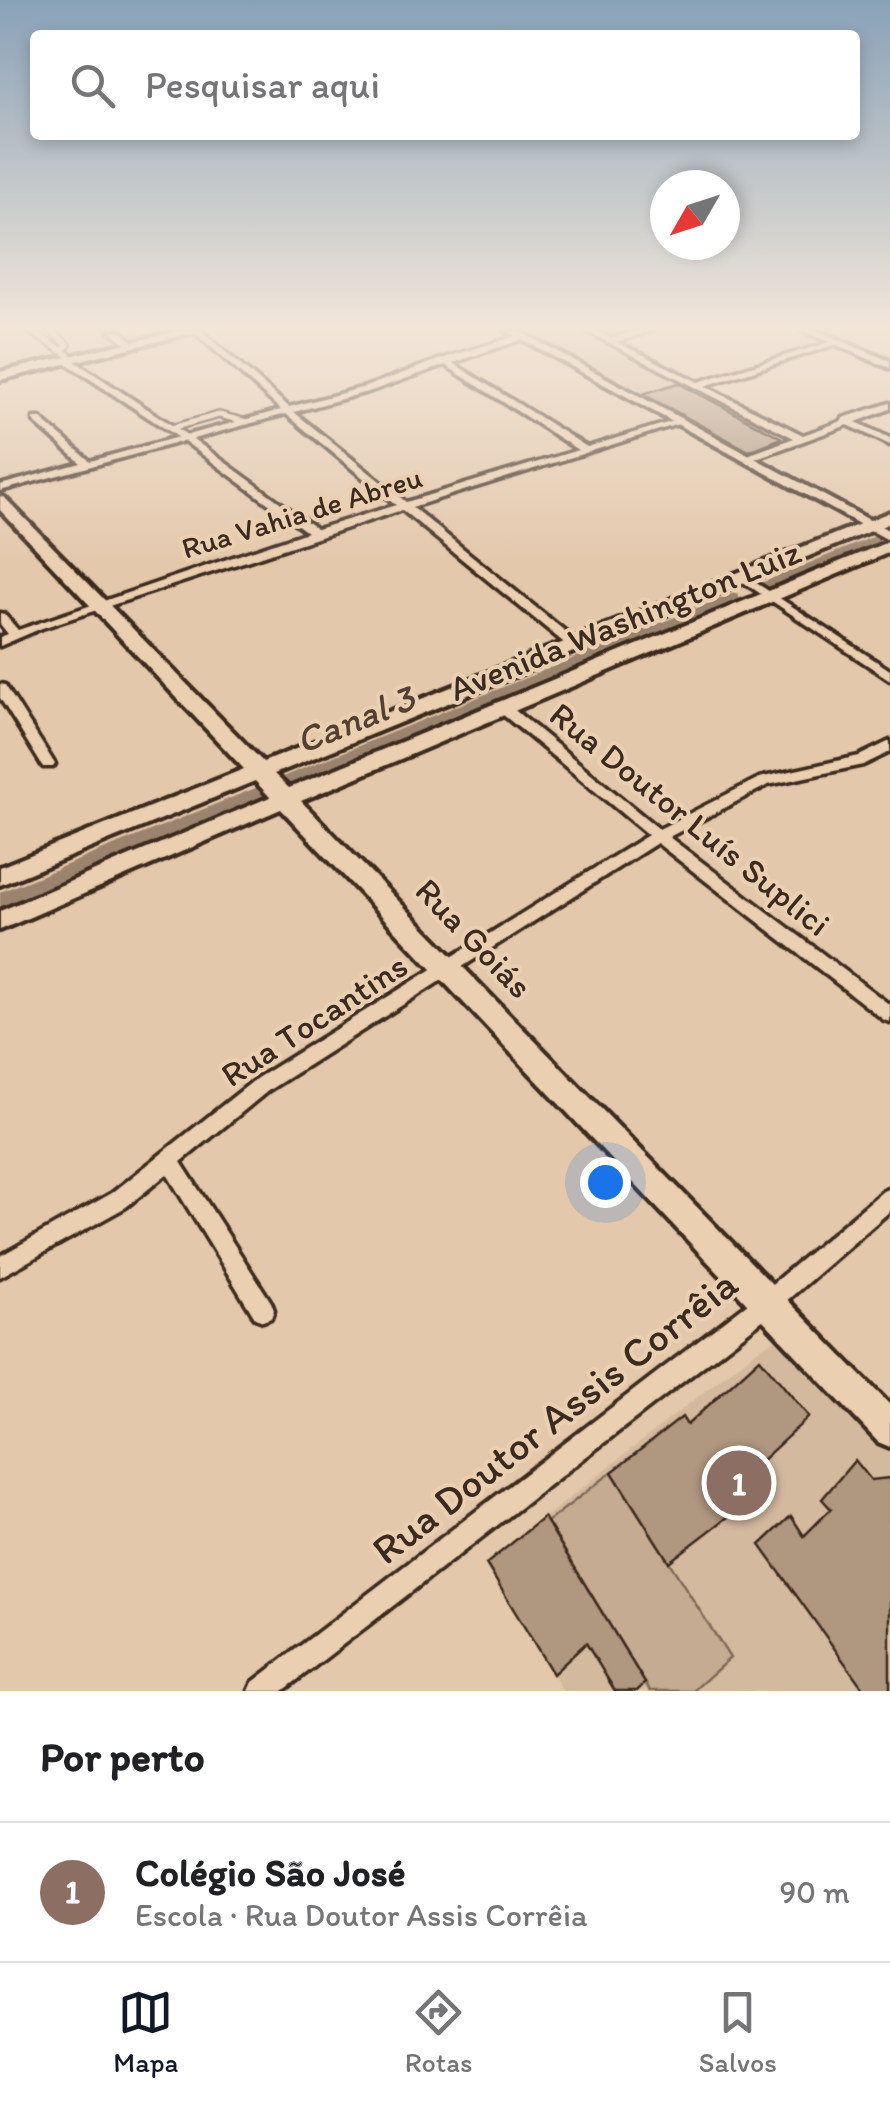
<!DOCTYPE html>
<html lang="pt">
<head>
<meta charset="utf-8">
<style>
	body { margin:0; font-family:Itim,sans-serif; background:#f6f6f6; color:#202124 }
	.compass { position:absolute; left:650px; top:170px; width:90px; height:90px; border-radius:50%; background:#fff; box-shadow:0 5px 15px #0003; rotate:231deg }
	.you { position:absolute; left:605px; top:1182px; width:35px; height:35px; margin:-25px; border:8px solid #fff; border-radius:50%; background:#1a73e8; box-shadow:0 0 0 15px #1a73e833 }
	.badge { display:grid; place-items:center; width:65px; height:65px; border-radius:50%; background:#111827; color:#fff; font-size:32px; font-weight:700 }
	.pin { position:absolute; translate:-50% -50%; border:5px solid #fff; box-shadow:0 2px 10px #0006 }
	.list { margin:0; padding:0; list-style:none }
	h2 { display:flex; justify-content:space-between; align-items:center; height:130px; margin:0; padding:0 40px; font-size:42px }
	h2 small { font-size:32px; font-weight:400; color:#757577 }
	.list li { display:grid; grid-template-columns:65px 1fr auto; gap:30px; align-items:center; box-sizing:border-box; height:140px; padding:0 40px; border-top:2px solid #e0e0e0 }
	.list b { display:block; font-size:38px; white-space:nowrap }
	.list p { margin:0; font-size:32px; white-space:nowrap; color:#757577 }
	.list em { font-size:32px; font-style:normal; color:#757577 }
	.icon { flex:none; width:55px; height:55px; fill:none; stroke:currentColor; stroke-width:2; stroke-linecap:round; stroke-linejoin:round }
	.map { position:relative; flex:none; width:890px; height:1691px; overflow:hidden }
	.search { position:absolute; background:#fff; box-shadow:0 5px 15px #0003; left:30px; right:30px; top:30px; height:110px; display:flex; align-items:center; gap:25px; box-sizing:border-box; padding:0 35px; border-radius:10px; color:#757577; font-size:38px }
	.sheet { height:270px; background:#fff }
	nav { display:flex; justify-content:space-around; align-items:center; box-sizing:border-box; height:140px; border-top:2px solid #e0e0e0; background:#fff; font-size:28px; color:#757577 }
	nav a { display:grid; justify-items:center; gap:5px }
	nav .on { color:#111827 }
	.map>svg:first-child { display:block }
</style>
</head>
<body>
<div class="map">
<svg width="890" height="1691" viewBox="0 0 890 1691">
	<rect width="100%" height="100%" fill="#e3c8ab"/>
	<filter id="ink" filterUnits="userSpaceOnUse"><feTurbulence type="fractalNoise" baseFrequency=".01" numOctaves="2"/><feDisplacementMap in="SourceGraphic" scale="20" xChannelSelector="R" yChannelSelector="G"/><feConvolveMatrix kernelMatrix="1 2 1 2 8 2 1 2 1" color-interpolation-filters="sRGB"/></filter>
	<g filter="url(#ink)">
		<g fill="#d3b99e">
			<path d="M517 330H573L678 383 640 395Z"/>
			<path d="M786 1339 801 1349 890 1448V1691H563L486 1564 757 1350 775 1340Z"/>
		</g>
		<path fill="#c4ab91" stroke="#806a58" stroke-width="2.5" d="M612 1472 730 1658 693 1691H650L547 1522Z"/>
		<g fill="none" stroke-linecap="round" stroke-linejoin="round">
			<g fill="#9a846e" fill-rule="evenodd">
				<path d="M875 536 879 537V543L768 588 763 589 756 585Z"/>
				<path d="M734 593 739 594V600L0 907V892Z"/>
			</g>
		</g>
		<g fill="#af9780" stroke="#3b2a1e" stroke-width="2.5">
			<path d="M678 383 782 438 749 451 643 394Z"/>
			<path d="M760 1358 809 1417 733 1487 745 1504 669 1562 612 1472 682 1417 687 1425Z"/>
			<path d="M855 1460 871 1480 890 1478V1691H865L760 1545 791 1516 804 1536 831 1509 822 1499Z"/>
			<path d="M544 1517 645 1683 637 1691H615L586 1643 553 1674 486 1564Z"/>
		</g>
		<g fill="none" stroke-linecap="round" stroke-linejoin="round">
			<g stroke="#3b2a1e" stroke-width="10">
				<g id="service">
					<path d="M28 330 69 355"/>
					<path d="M50 330 68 345 63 349"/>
					<path d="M171 428 219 415 247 422"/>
				</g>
			</g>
			<g stroke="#3b2a1e" stroke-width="7">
				<g id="minor">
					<path d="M109 330H118L133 341 126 343Z"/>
					<path d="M192 330H200L289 407 365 387 441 359 523 334 527 336 526 338 453 363 587 447 677 420 685 422 412 507 576 640V646H568L402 510 42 628 0 646V637L8 634 0 624V613L4 614 18 630 307 532 184 441 0 491V485L81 463 34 422V418H40L90 461 178 437 64 362V358H70L187 435 281 410ZM445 365 578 450 406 502 294 412 371 391ZM286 414 396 505 317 529 193 439Z"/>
					<path d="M584 330H594L611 338 641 330H653L617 342 698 382 837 340V344L705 386 803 435 842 421 843 418 890 403V409L856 422 890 438V445L848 425 751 460H745V456L794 438Z"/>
					<path d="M741 573 890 670V680L737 578V574Z"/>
					<path d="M0 684 5 685 53 761 55 764 53 767H43L0 698Z"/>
					<path d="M501 702 506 703 659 829 759 778 859 756 890 741V752L863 765 768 785 669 837 890 1005V1022L884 1020 657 843 269 1090 181 1162 271 1302 274 1310 271 1318 263 1321 255 1318 167 1174 126 1207 0 1277V1256L112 1193 257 1078 648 835 496 709 494 706 496 703Z"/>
					<path d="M890 1188V1211L777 1309 283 1691H249L253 1682 761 1293 883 1191Z"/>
				</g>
			</g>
			<g stroke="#3b2a1e" stroke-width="8">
				<g id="tertiary">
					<path d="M505 330H517L890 531V541Z"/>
					<path d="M802 330H816L890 361V368Z"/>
				</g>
			</g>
			<g stroke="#3b2a1e" stroke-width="8">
				<g id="secondary">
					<path d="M183 330H203L0 380V372Z"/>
					<path d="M0 496 5 498 263 762 890 512V523L274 774 289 788 890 541V552L301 801 890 1405V1447L878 1442 281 809 0 930V911L270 797 255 781 0 885V867L244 769 0 510Z"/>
				</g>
			</g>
			<use href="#service" stroke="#eacfb1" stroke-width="5"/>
			<use href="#minor" fill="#eacfb1" fill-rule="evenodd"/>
			<use href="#tertiary" fill="#eacfb1" fill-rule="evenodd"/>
			<use href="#secondary" fill="#eacfb1" fill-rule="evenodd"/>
		</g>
	</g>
	<linearGradient id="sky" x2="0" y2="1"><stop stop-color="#89a1b7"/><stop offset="0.58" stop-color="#f2e6d9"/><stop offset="1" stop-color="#f2e6d9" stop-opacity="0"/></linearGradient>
	<rect width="890" height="566" fill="url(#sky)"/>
	<g text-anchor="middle" stroke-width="8" stroke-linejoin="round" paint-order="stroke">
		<g font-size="30" fill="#3b2a1e" stroke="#eacfb1">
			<text transform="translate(302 513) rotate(-17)" y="10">Rua Vahia de Abreu</text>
		</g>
		<g font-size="35" fill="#3b2a1e" stroke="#eacfb1">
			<text transform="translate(625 620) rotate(-22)" y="12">Avenida Washington Luiz</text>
			<text transform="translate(690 819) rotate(39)" y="12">Rua Doutor Luís Suplici</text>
			<text transform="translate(474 938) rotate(46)" y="12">Rua Goiás</text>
			<text transform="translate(314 1020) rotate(-33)" y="12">Rua Tocantins</text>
		</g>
		<g font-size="38" font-style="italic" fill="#534032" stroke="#eacfb1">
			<text transform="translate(355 719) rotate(-22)" y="13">Canal 3</text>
		</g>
		<g font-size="42" fill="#3b2a1e" stroke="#eacfb1">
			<text transform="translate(554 1416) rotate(-38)" y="15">Rua Doutor Assis Corrêia</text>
		</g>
	</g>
</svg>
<svg class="compass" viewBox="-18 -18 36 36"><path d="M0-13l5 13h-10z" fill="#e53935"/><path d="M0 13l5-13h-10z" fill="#757577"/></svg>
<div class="you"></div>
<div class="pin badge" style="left:739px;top:1483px;background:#8d6e63">1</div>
<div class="search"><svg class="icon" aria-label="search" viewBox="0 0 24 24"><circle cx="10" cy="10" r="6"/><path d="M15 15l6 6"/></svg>Pesquisar aqui</div>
</div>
<section class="sheet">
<h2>Por perto<small></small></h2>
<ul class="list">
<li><span class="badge" style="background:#8d6e63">1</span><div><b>Colégio São José</b><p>Escola · Rua Doutor Assis Corrêia</p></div><em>90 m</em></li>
</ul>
</section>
<nav>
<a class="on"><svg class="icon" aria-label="map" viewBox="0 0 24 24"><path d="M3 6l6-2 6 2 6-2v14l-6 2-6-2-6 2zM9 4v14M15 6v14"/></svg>Mapa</a>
<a><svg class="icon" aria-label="directions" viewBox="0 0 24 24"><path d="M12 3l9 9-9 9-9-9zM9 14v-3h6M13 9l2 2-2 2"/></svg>Rotas</a>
<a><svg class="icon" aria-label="saved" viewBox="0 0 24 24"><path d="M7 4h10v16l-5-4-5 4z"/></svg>Salvos</a>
</nav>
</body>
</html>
